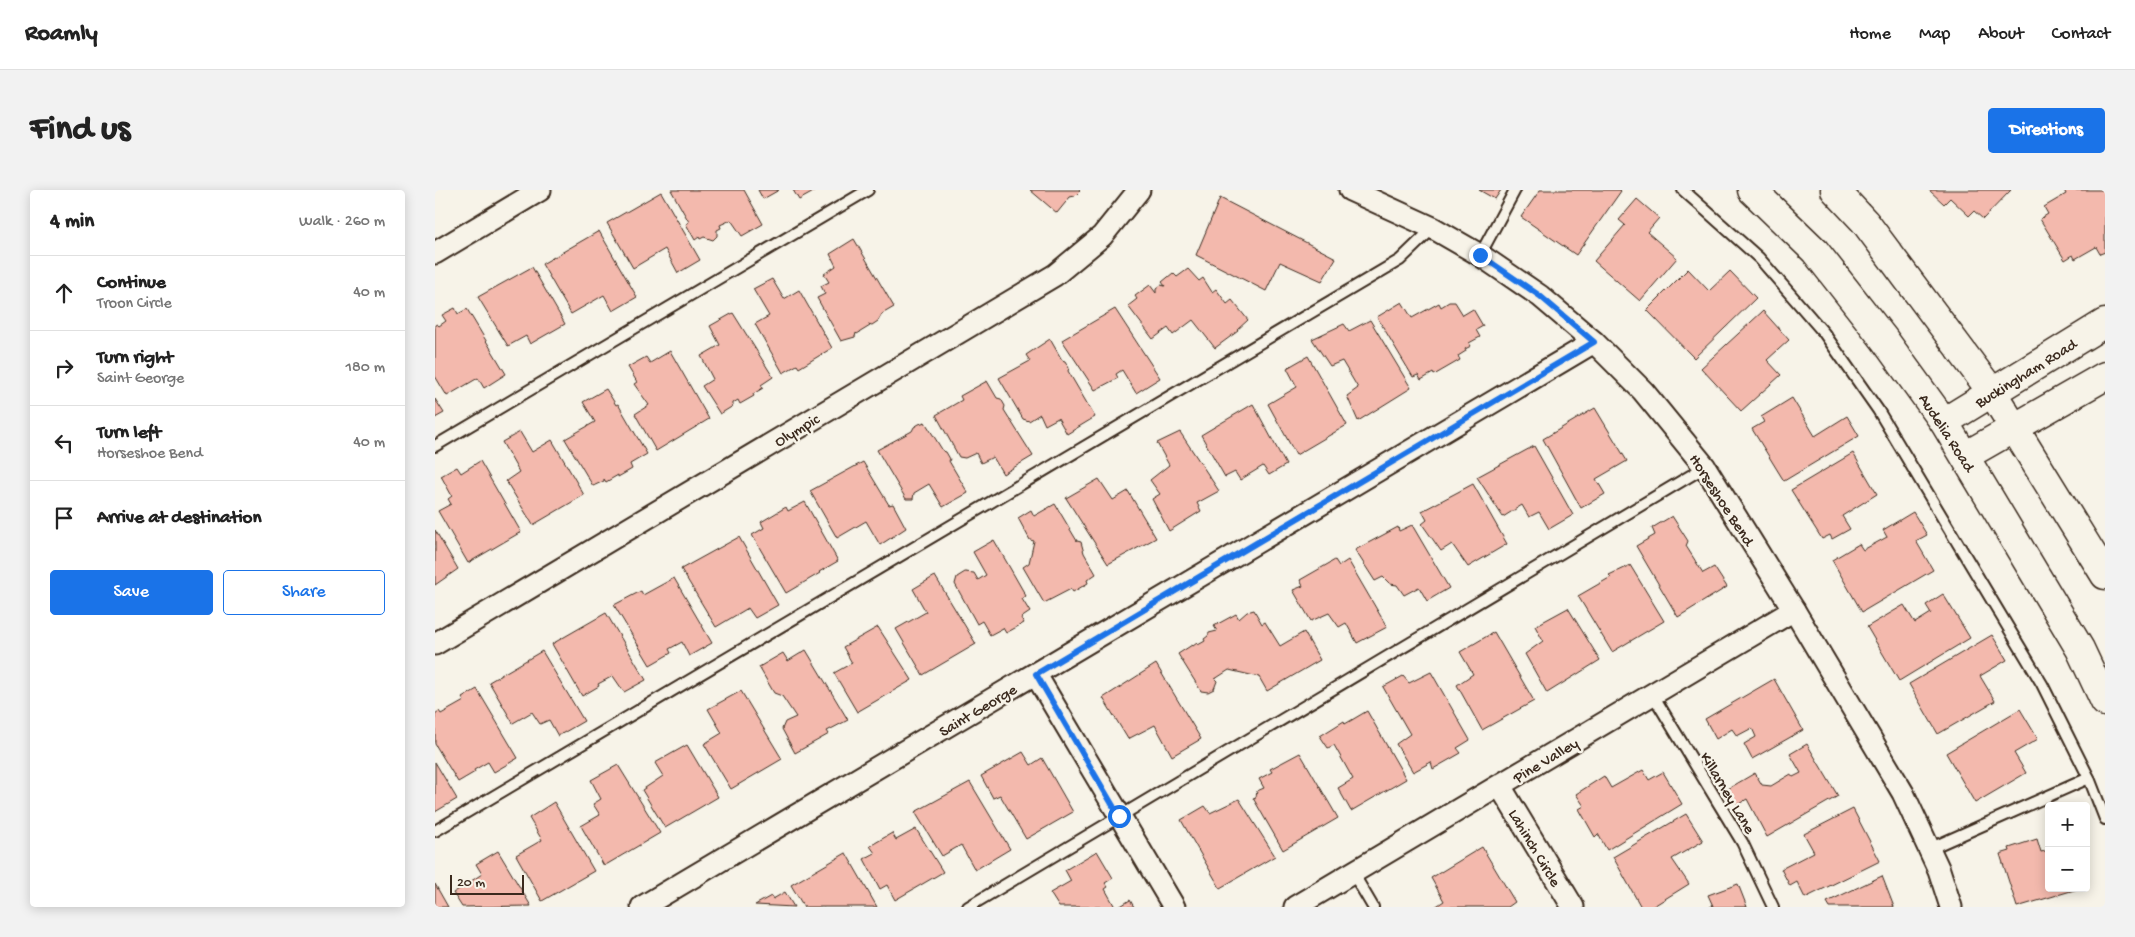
<!DOCTYPE html>
<html lang="en">
<head>
<meta charset="utf-8">
<style>
	body { margin:0; font-family:"Gochi Hand",sans-serif; background:#f2f2f2; color:#222 }
	.controls { position:absolute; right:15px; bottom:15px; display:grid; overflow:hidden; border-radius:5px; box-shadow:0 2px 12px #0003 }
	.controls button { width:45px; height:45px; display:grid; place-items:center; padding:0; border:0; border-bottom:1px solid #e0e0e0; background:#fff; color:#222; font:25px sans-serif }
	.scale { position:absolute; left:15px; bottom:12px; width:74px; box-sizing:border-box; padding-left:5px; border:2px solid #3b2a1e; border-top:0; font-size:14px; line-height:18px; white-space:nowrap; color:#3b2a1e; -webkit-text-stroke:4px #f7f3e8; paint-order:stroke }
	.stop { position:absolute; width:15px; height:15px; margin:-11px; border:4px solid #1a73e8; border-radius:50%; background:#fff }
	.stop.end { background:#1a73e8; border-color:#fff; box-shadow:0 1px 5px #0008 }
	.list { margin:0; padding:0; list-style:none }
	h2 { display:flex; justify-content:space-between; align-items:center; height:65px; margin:0; padding:0 20px; font-size:21px }
	h2 small { font-size:16px; font-weight:400; color:#767676 }
	.list li { display:grid; grid-template-columns:32px 1fr auto; gap:15px; align-items:center; box-sizing:border-box; height:75px; padding:0 20px; border-top:1px solid #e0e0e0 }
	.list b { display:block; font-size:19px; white-space:nowrap }
	.list p { margin:0; font-size:16px; white-space:nowrap; color:#767676 }
	.list em { font-size:16px; font-style:normal; color:#767676 }
	.actions { display:flex; gap:10px; padding:15px 20px }
	.actions a { flex:1; padding:11px 0; border:1px solid #1a73e8; border-radius:5px; text-align:center; font-size:18px; color:#1a73e8 }
	.actions .main { background:#1a73e8; color:#fff }
	.icon { flex:none; width:28px; height:28px; fill:none; stroke:currentColor; stroke-width:2; stroke-linecap:round; stroke-linejoin:round }
	.map { position:relative; flex:none; width:1670px; height:717px; overflow:hidden; border-radius:5px }
	header { display:flex; align-items:center; gap:30px; box-sizing:border-box; height:70px; padding:0 25px; background:#fff; border-bottom:1px solid #e0e0e0 }
	header strong { font-size:24px }
	nav { display:flex; gap:28px; margin-inline-start:auto; font-size:18px }
	.intro { display:flex; align-items:center; justify-content:space-between; box-sizing:border-box; height:120px; padding:0 30px }
	h1 { margin:0; font-size:35px }
	.button { padding:12px 22px; border-radius:5px; background:#1a73e8; color:#fff; font-size:18px; font-weight:700 }
	main { display:flex; gap:30px; padding:0 30px }
	aside { flex:1; background:#fff; border-radius:5px; box-shadow:0 2px 12px #0003 }
	.map>svg:first-child { display:block }
</style>
</head>
<body>
<header>
<strong>Roamly</strong>
<nav><a>Home</a><a>Map</a><a>About</a><a>Contact</a></nav>
</header>
<div class="intro"><h1>Find us</h1><a class="button">Directions</a></div>
<main>
<aside>
<h2>4 min<small>Walk · 260 m</small></h2>
<ul class="list">
<li><svg class="icon" aria-label="ahead" viewBox="0 0 24 24"><path d="M12 20V5M6 11l6-6 6 6"/></svg><div><b>Continue</b><p>Troon Circle</p></div><em>40 m</em></li>
<li><svg class="icon" aria-label="right" viewBox="0 0 24 24"><path d="M7 20v-9h11M14 6l5 5-5 5"/></svg><div><b>Turn right</b><p>Saint George</p></div><em>180 m</em></li>
<li><svg class="icon" aria-label="left" viewBox="0 0 24 24"><path d="M17 20v-9H6M10 6l-5 5 5 5"/></svg><div><b>Turn left</b><p>Horseshoe Bend</p></div><em>40 m</em></li>
<li><svg class="icon" aria-label="arrive" viewBox="0 0 24 24"><path d="M6 21V4h12l-3 4 3 4H6"/></svg><div><b>Arrive at destination</b></div></li>
</ul>
<div class="actions"><a class="main">Save</a><a>Share</a></div>
</aside>
<div class="map">
<svg width="1670" height="717" viewBox="0 0 1670 717">
	<rect width="100%" height="100%" fill="#f7f3e8"/>
	<filter id="ink" filterUnits="userSpaceOnUse"><feTurbulence type="fractalNoise" baseFrequency=".02" numOctaves="2"/><feDisplacementMap in="SourceGraphic" scale="10" xChannelSelector="R" yChannelSelector="G"/><feConvolveMatrix kernelMatrix="1 2 1 2 8 2 1 2 1" color-interpolation-filters="sRGB"/></filter>
	<g filter="url(#ink)">
		<g fill="#f3b9ad" stroke="#3b2a1e">
			<path d="M236 0H309L328 34 307 46 296 30 285 35 286 38 282 40V46L278 50 269 47 265 49 264 47 260 50 251 34 254 32Z"/>
			<path d="M323 0H344L328 9Z"/>
			<path d="M358 0H382L364 10Z"/>
			<path d="M595 0H644L645 1 640 6 635 7 622 23Z"/>
			<path d="M1044 0H1066L1060 9Z"/>
			<path d="M1105 0H1185L1186 1 1141 65 1086 27Z"/>
			<path d="M1494 0H1576L1548 29 1539 21 1534 26 1515 8 1509 14Z"/>
			<path d="M1629 0H1670V62L1665 64 1661 57 1640 69 1638 65 1630 70 1605 29 1613 24 1609 17 1631 4Z"/>
			<path d="M226 2 265 70 243 83 230 59 198 78 172 33Z"/>
			<path d="M785 8 901 68 887 91 845 72 831 101 761 65Z"/>
			<path d="M1202 9 1224 28 1212 42 1242 68 1205 111 1159 71 1190 35 1184 30Z"/>
			<path d="M164 41 202 107 178 121 169 105 136 124 107 74Z"/>
			<path d="M419 49 459 117 447 124 443 131 437 135 433 134 435 136 422 144 421 143 420 147 406 151 382 108 390 104 386 96 394 92 389 84 401 76 395 64Z"/>
			<path d="M97 77 130 134 95 154 91 146 73 156 43 107Z"/>
			<path d="M753 79 764 91 768 88 777 102 781 99 792 114 797 110 813 130 802 140 803 141 780 158 758 130 738 145 733 138 718 149 693 116 702 109 700 106 715 95 721 103V99L726 95 730 96 727 92 738 83 742 87Z"/>
			<path d="M1253 79 1274 101 1295 81 1321 108 1259 168 1212 120Z"/>
			<path d="M337 89 349 109 364 100 397 158 364 178 362 175 348 183 320 134 334 126 318 99Z"/>
			<path d="M967 112 977 128 1004 113 1006 117 1014 112H1020L1028 125 1038 119 1048 136 1041 140 1045 147 1034 153 1036 156 1030 159 1031 161 1023 166 1025 170 999 185 998 183 986 190 983 185 978 187 942 127Z"/>
			<path d="M20 118 23 124 32 119 71 184 49 198 43 188 12 206 0 186V135L2 134 4 136 11 131 7 125Z"/>
			<path d="M680 119 725 188 701 203 687 180 681 184 683 188 660 200 627 150Z"/>
			<path d="M1328 121 1354 150 1332 170 1346 185 1306 221 1266 178Z"/>
			<path d="M298 123 338 187 326 195 328 198 318 204 319 206 305 214 303 210 298 213V216L285 224 267 196 278 189 266 166 285 155 275 136Z"/>
			<path d="M935 130 976 198 923 231 912 206 923 198 907 171 895 176 877 149 909 134 914 141Z"/>
			<path d="M615 149 627 170 630 171 634 178 633 181 660 227 632 244 623 228 610 235 605 224 594 231 588 229 564 188 595 171 591 165Z"/>
			<path d="M235 161 274 229 221 261 200 224 214 215 199 194 202 192 193 177 211 167 215 173Z"/>
			<path d="M873 166 912 235 861 265 833 214 862 197 852 178Z"/>
			<path d="M552 191 562 208 566 209 570 216 569 220 598 266 568 284 558 267 546 273 541 263 530 268 524 267 501 225 527 210 525 206Z"/>
			<path d="M171 199 181 215 183 214 212 264 195 274 197 279 183 287V285L171 292 169 289V291L158 296 130 249 160 232 148 212Z"/>
			<path d="M1357 208 1380 246 1412 226 1424 246 1349 291 1317 239 1329 232 1326 227Z"/>
			<path d="M0 209 9 223 0 228Z"/>
			<path d="M818 214 851 275 834 285 828 276 805 290 800 282 790 287 766 245Z"/>
			<path d="M1160 218 1192 271 1161 289 1170 304 1146 318 1108 249Z"/>
			<path d="M490 232 508 261 511 262 515 269 514 271 533 303 508 317 494 294 479 303 478 309H471L442 260 477 241 479 237 484 234Z"/>
			<path d="M85 242 97 262 117 250 149 305 98 335 71 291 84 282 67 252Z"/>
			<path d="M745 242 784 301 762 313 766 321 734 341 717 309 725 304 715 290 734 275 722 253Z"/>
			<path d="M1099 256 1138 325 1114 339 1104 322 1094 327 1087 315 1068 327 1042 287Z"/>
			<path d="M1418 263 1442 304 1407 326 1415 339 1397 349 1395 345 1387 349 1356 300Z"/>
			<path d="M45 271 86 342 33 373 3 321 16 314 13 309 17 306 6 286 22 277 26 283Z"/>
			<path d="M428 272 454 315 458 314 471 338 445 355 431 331 402 348 375 301Z"/>
			<path d="M664 289 678 310 693 301 721 348 673 374 631 308Z"/>
			<path d="M1038 294 1072 354 1033 377 1017 354 1006 361 987 334 992 330 987 321Z"/>
			<path d="M370 312 403 371 384 382 385 383 351 403 317 345 329 338 326 332 351 317 353 321Z"/>
			<path d="M620 314 642 351 646 352 649 363 661 384 652 390 653 393 638 402 636 399 609 413 588 377 594 373 599 351 595 350 583 328 596 320 599 326Z"/>
			<path d="M1478 322 1492 345 1481 351 1498 380 1427 422 1397 370 1424 354 1428 360 1452 347 1448 340Z"/>
			<path d="M1237 326 1253 351 1251 356 1268 383 1279 377 1292 397 1243 427 1201 356 1220 345 1217 338Z"/>
			<path d="M977 335 1014 398 992 411 984 397 969 405 962 395 955 394 948 387 940 391 920 360 963 337 964 341Z"/>
			<path d="M0 340 23 379 0 395Z"/>
			<path d="M304 347 343 415 320 428 313 418 281 437 246 379Z"/>
			<path d="M559 350 591 406 587 409 595 422 586 428 589 433 571 443 568 438 555 445 547 431 542 434 520 394 522 387 530 382 539 383 543 390 551 385 538 362Z"/>
			<path d="M900 370 904 376 913 370 952 437 922 453 911 433 904 437 894 423 876 431 858 400 868 396 865 390Z"/>
			<path d="M1195 375 1229 431 1177 462 1143 406 1176 387 1174 385Z"/>
			<path d="M500 386 541 454 488 485 461 439 491 422 478 399Z"/>
			<path d="M239 388 277 453 254 466 247 452 234 459 236 463 215 475 179 415 206 401 208 405Z"/>
			<path d="M1508 404 1535 448 1464 491 1432 437 1469 415 1480 433 1496 423 1491 415Z"/>
			<path d="M1133 418 1165 470 1112 503 1090 464 1108 451 1100 436Z"/>
			<path d="M819 420 827 434 830 432 845 456 869 442 885 470 832 501 824 487 794 480 780 489 782 491 779 499 773 502 766 501 743 464 757 455 758 456 762 453 763 455 770 451 769 449 773 446 774 443 782 441 779 436 801 424 804 429 812 422Z"/>
			<path d="M171 423 211 490 189 502 178 486 163 494 164 496 147 506 117 454Z"/>
			<path d="M443 437 477 490 422 522 399 483 417 473 408 457Z"/>
			<path d="M1059 442 1099 511 1047 540 1022 495 1038 484 1025 462Z"/>
			<path d="M1557 445 1572 470 1545 486 1560 511 1503 544 1474 494Z"/>
			<path d="M371 460 413 530 392 541 394 544 360 563 347 539 350 532 361 527 347 506 339 503 324 477 348 463 353 471Z"/>
			<path d="M107 461 149 531 123 546 114 530 105 534 97 522 78 533 54 492Z"/>
			<path d="M721 474 766 549 737 566 720 535 693 549 668 508Z"/>
			<path d="M996 482 1035 550 1022 558 1026 563 998 579 996 572 978 582 961 554 975 544 948 497 968 486 974 493Z"/>
			<path d="M1339 489 1368 540 1317 569 1309 554 1321 547 1317 538 1302 546 1297 539 1281 549 1270 529Z"/>
			<path d="M42 499 83 568 59 582 53 572 39 580 40 582 23 592 0 554V524L4 521 6 524 29 511 27 508Z"/>
			<path d="M306 501 347 569 296 599 269 554 287 543 273 519Z"/>
			<path d="M1585 519 1603 549 1579 563 1591 583 1540 613 1511 563Z"/>
			<path d="M932 521 971 589 916 621 903 598 918 589 899 555 893 558 885 546 909 531 910 534Z"/>
			<path d="M1372 554 1403 606 1332 647 1312 609 1302 615 1291 600 1320 583 1327 595 1336 596 1356 584 1358 587 1366 583 1355 564Z"/>
			<path d="M252 555 283 607 230 638 207 600 228 586 220 573Z"/>
			<path d="M588 562 596 575 607 568 638 622 591 649 565 605 558 608 546 586Z"/>
			<path d="M865 563 903 628 848 660 818 608 821 607 822 601 829 598 824 589 837 582 835 579Z"/>
			<path d="M0 572 22 609 0 622Z"/>
			<path d="M183 575 225 643 169 676 146 636 165 625 158 614 166 609 156 590Z"/>
			<path d="M1208 580 1214 590 1228 582 1247 614 1172 660 1163 644 1160 647 1144 619 1149 616 1141 604 1169 586 1176 598Z"/>
			<path d="M535 592 575 659 540 680 526 655 507 666 480 622Z"/>
			<path d="M804 609 840 666 785 698 746 630 770 616 775 623Z"/>
			<path d="M119 612 159 681 107 711 81 665 107 650 94 628Z"/>
			<path d="M1418 619 1445 671 1370 708 1362 692 1355 696 1346 679 1379 662 1369 644Z"/>
			<path d="M1251 624 1268 651 1237 669 1254 694 1217 717H1206L1178 667Z"/>
			<path d="M481 639 508 682 460 710 452 695 445 699 429 669 440 663 435 656 457 643 461 650Z"/>
			<path d="M1602 649 1606 662 1614 660V698H1646L1582 717 1565 664 1575 661 1574 658Z"/>
			<path d="M1047 657 1080 712 1073 717H1000L1009 711 996 688Z"/>
			<path d="M63 661 96 716 27 717 18 703 47 684 41 674Z"/>
			<path d="M662 661 678 688 670 693 673 697 670 699 680 717H624L615 703 636 691 630 680Z"/>
			<path d="M411 663 442 717H369L356 695Z"/>
			<path d="M1447 686 1459 717H1395L1392 712Z"/>
			<path d="M0 694 13 717H0Z"/>
			<path d="M1303 694 1312 717H1275L1278 716 1273 705Z"/>
			<path d="M350 702 359 717 320 715 336 706 338 709Z"/>
			<path d="M695 710 699 717H684Z"/>
		</g>
		<g fill="none" stroke-linecap="round" stroke-linejoin="round">
			<g stroke="#3b2a1e" stroke-width="14">
				<g id="lane">
					<path d="M1248 0 1324 68 1389 143 1443 220 1607 494 1654 588 1670 629"/>
					<path d="M1045 65 1080 0"/>
					<path d="M0 256 433 0"/>
					<path d="M1218 505 1307 652 1338 717"/>
					<path d="M0 641 965 70 998 38"/>
					<path d="M1494 659 1654 588"/>
					<path d="M918 683 938 717"/>
					<path d="M533 717 1270 277"/>
				</g>
			</g>
			<g stroke="#3b2a1e" stroke-width="25">
				<g id="street">
					<path d="M915 0 998 38 1045 65 1105 106 1159 152 1208 201 1270 277 1359 420 1468 603 1504 680 1516 717"/>
					<path d="M0 63 105 0"/>
					<path d="M0 454 620 85 667 46 704 0"/>
					<path d="M601 485 739 717"/>
					<path d="M1065 596 1138 717"/>
					<path d="M207 717 1159 152"/>
					<path d="M860 717 1359 420"/>
				</g>
			</g>
			<g stroke="#3b2a1e" stroke-width="31">
				<g id="secondary">
					<path d="M1317 0 1380 61 1449 149 1509 232 1645 459 1670 512"/>
					<path d="M1400 0 1430 32 1557 202 1670 385"/>
					<path d="M1509 232 1670 133"/>
					<path d="M1530 266 1670 186"/>
				</g>
			</g>
			<use href="#lane" stroke="#f7f3e8" stroke-width="10"/>
			<use href="#street" stroke="#f7f3e8" stroke-width="21"/>
			<use href="#secondary" stroke="#f7f3e8" stroke-width="28"/>
		</g>
	</g>
	<g fill="none" stroke-linecap="round" stroke-linejoin="round" filter="url(#ink)">
		<path stroke="#1a73e8" stroke-width="6" d="M684 626 601 484 1159 152 1105 106 1045 65"/>
	</g>
	<g text-anchor="middle" stroke-width="5" stroke-linejoin="round" paint-order="stroke">
		<g font-size="16" fill="#3b2a1e" stroke="#f7f3e8">
			<text transform="translate(1590 182) rotate(-32)" y="6">Buckingham Road</text>
			<text transform="translate(361 239) rotate(-31)" y="6">Olympic</text>
			<text transform="translate(1513 242) rotate(57)" y="6">Audelia Road</text>
			<text transform="translate(1288 309) rotate(57)" y="6">Horseshoe Bend</text>
			<text transform="translate(542 519) rotate(-31)" y="6">Saint George</text>
			<text transform="translate(1110 569) rotate(-31)" y="6">Pine Valley</text>
			<text transform="translate(1294 602) rotate(59)" y="6">Killarney Lane</text>
			<text transform="translate(1101 657) rotate(59)" y="6">Lahinch Circle</text>
		</g>
	</g>
</svg>
<div class="controls">
<button>+</button>
<button>−</button>
</div>
<div class="scale">20 m</div>
<div class="stop" style="left:684px;top:626px"></div>
<div class="stop end" style="left:1045px;top:65px"></div>
</div>
</main>
</body>
</html>
